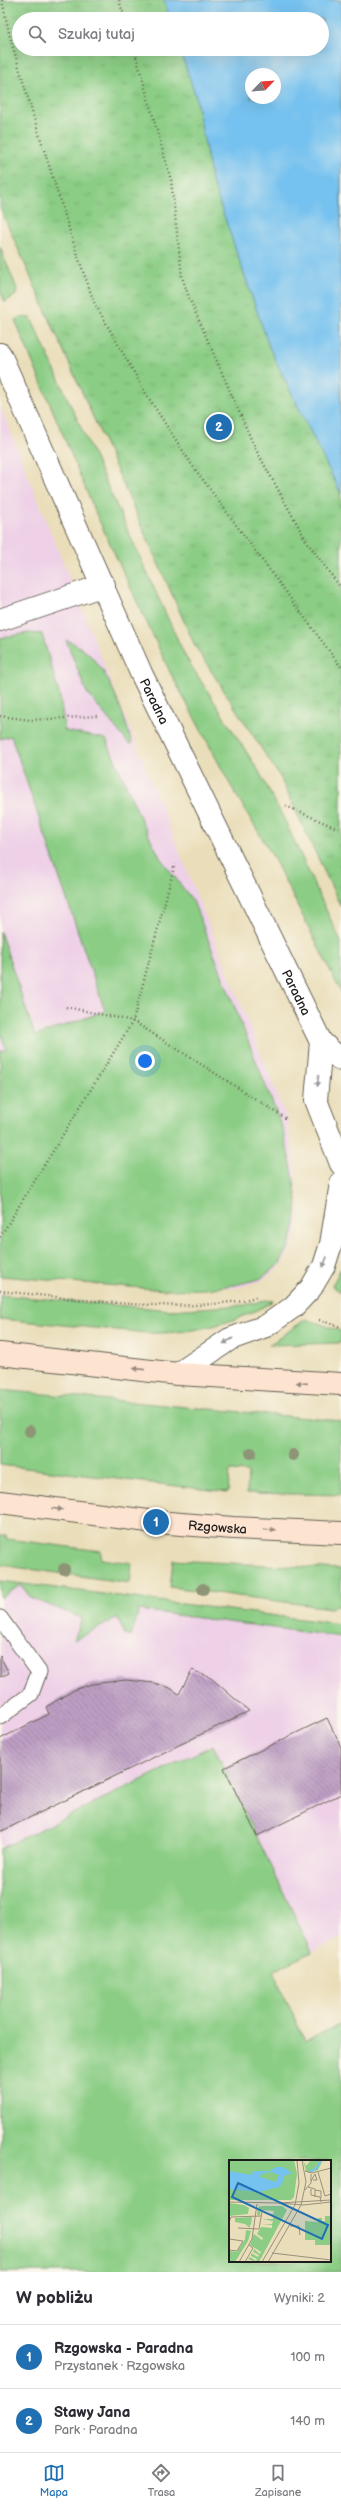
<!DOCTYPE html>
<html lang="pl">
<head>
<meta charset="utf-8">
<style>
	body { margin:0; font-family:"Balsamiq Sans",sans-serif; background:#f7f7f7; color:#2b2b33 }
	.compass { position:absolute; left:245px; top:68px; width:36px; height:36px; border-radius:50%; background:#fff; box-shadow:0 4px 16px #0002; rotate:65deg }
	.you { position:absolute; left:145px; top:1061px; width:14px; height:14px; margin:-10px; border:3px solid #fff; border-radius:50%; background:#1a73e8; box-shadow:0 0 0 6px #1a73e833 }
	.badge { display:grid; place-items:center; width:26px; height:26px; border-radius:50%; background:#1f6fb2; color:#fff; font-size:13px; font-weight:700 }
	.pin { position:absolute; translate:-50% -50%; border:2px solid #fff; box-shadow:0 1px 4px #0006 }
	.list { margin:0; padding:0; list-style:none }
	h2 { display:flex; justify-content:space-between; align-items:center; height:52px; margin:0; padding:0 16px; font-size:17px }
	h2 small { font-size:13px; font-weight:400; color:#7c7c81 }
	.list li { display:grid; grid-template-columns:26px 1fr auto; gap:12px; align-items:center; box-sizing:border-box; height:64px; padding:0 16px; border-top:1px solid #e1e1e2 }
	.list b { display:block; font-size:15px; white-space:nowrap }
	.list p { margin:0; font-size:13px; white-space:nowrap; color:#7c7c81 }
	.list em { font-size:13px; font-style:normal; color:#7c7c81 }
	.icon { flex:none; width:22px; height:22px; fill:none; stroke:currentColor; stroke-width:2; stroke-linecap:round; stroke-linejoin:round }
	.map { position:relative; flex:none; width:341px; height:2272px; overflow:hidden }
	.search { position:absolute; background:#fff; box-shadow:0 4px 16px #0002; left:12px; right:12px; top:12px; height:44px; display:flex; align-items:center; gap:10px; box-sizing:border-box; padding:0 14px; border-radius:22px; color:#7c7c81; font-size:15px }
	.sheet { height:180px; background:#fff }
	nav { display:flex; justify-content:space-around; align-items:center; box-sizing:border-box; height:56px; border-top:1px solid #e1e1e2; background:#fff; font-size:11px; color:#7c7c81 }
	nav a { display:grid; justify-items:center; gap:2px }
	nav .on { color:#1f6fb2 }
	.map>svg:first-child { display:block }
</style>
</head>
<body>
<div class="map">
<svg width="341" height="2272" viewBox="0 0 341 2272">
	<defs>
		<pattern id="park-tufts" width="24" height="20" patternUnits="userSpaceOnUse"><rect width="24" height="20" fill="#8bcd85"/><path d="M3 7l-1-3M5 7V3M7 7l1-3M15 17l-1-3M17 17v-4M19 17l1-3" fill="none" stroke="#77af72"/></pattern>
		<pattern id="building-back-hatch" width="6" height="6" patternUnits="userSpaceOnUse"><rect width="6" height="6" fill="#be9ec4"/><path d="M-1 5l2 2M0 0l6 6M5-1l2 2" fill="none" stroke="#9a809e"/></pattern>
	</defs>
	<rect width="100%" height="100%" fill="#fbf7ec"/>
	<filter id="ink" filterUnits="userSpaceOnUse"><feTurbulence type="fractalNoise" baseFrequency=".025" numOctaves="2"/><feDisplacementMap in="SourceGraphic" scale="8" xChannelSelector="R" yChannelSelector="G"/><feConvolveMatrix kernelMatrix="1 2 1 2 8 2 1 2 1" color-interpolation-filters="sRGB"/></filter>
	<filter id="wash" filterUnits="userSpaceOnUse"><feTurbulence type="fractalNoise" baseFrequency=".012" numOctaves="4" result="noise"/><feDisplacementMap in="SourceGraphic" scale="16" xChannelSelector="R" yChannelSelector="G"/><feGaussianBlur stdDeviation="0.9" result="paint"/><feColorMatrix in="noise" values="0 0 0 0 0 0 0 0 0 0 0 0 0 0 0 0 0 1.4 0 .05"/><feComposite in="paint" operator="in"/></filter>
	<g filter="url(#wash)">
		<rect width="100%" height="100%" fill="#eadeba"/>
		<g fill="#eed0e7">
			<path d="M0 406 287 1119 295 1170 298 1226 290 1250 280 1267 261 1281 236 1288 0 1272Z"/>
			<path d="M0 1585H21L138 1610 341 1637V1938L312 1952 213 1745 0 1849Z"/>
		</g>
		<g fill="#8bcd85" stroke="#547450" fill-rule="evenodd">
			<path d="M0 247 17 289 16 295 5 302 0 290Z"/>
			<path d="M21 317 31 318 185 656 258 770 284 819 341 942V992L273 857 231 786 170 672 96 514 15 320Z"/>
			<path d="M28 633 42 634 60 697 65 731 106 739 143 824 161 859 193 901 282 1127 292 1169 297 1201 295 1227 288 1249 279 1265 260 1279 235 1285 206 1289 165 1290 0 1276V1051L6 1049 0 1031V931L35 1036 105 1011 11 736 0 739V638Z"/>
			<path d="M66 640C107 655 120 706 132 743L129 744 87 693Z"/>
			<path d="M341 1268V1292L332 1286Z"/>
			<path d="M0 1295 171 1310 245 1305 266 1300 273 1301C237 1324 190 1334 148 1333L0 1319Z"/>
			<path d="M306 1319 341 1331V1343L269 1345Z"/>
			<path d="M0 1390 341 1421V1495L247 1493 248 1472 230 1471 228 1492 0 1465Z"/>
			<path d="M6 1536 7 1539 101 1551V1559L132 1563 130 1583 0 1565V1536Z"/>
			<path d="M173 1560 341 1569V1605L330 1608 170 1587Z"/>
			<path d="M0 1581 341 1624V1637L139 1610 131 1637 125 1635 118 1618 74 1640 82 1618 31 1598 21 1585 0 1598Z"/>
			<path d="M213 1745 312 1952 273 1971 305 2041 341 2024V2272H0V1849ZM230 2161H330V2261H230Z"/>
		</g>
		<path fill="url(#park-tufts)" stroke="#547450" fill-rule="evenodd" d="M0 0H341V907L280 777 195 646 0 208ZM19 19H322V49H19ZM251 74H275V98H251Z"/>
		<path fill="#75c1ef" stroke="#486e86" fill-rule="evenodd" d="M164 0H341V494L270 349 212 181 196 98 180 49H322V19H170ZM251 74H275V98H251Z"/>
		<g id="blocks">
			<g fill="url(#building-back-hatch)">
				<path d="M0 1656 9 1673 0 1677Z"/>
				<path d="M192 1670 211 1678 249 1711 0 1832V1739L49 1714 46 1707 74 1690 92 1684 126 1680 154 1683 170 1688 179 1694Z"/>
				<path d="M327 1718 341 1747V1794L257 1836 224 1768Z"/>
			</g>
		</g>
	</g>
	<g filter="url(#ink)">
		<use href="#blocks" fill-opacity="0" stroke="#646053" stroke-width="1"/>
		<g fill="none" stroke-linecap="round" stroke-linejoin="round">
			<g stroke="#646053" stroke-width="17">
				<path id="service" d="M0 1618 39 1672 31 1694 0 1717"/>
			</g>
			<g stroke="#646053" stroke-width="24">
				<g id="tertiary">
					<path id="s1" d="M0 354 141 673 321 1042 341 1060"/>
					<path d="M0 620 104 585"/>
					<path d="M321 1042 316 1100 341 1164"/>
					<path d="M178 1374 230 1339 266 1326 293 1307 311 1288 324 1266 331 1244 341 1183"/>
				</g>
			</g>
			<g stroke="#646053" stroke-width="24">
				<g id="secondary">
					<path d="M0 1354 178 1374 341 1384"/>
					<path id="s2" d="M0 1502 156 1522 233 1528 341 1533"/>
				</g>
			</g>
			<g stroke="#646053" stroke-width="2.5" stroke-dasharray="1 3" stroke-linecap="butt">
				<path d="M2 0 10 37 34 118 77 254 94 302 148 397 192 465 341 667"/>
				<path d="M119 0 125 19"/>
				<path d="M134 49 171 180 182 277 190 300 255 448 307 542 341 588"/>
				<path d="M0 716 30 720 98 716"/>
				<path d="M286 806 341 830"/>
				<path d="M66 1007 133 1021 287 1119"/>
				<path d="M0 1237 133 1021 175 864"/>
				<path d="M0 1291C75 1298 183 1316 256 1297"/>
				<path d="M319 1320 341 1327"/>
			</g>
			<use href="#service" stroke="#fff" stroke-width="15"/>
			<use href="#tertiary" stroke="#fff" stroke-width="22"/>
			<use href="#secondary" stroke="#fde4d0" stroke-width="22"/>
		</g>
		<g fill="#8e9577">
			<circle cx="30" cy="1431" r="6"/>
			<circle cx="251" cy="1453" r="6"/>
			<circle cx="293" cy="1455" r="6"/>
			<circle cx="64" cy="1569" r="6"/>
			<circle cx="203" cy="1589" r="6"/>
		</g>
		<defs><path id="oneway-solid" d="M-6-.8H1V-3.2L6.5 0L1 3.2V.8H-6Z"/></defs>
		<g fill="#999">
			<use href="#oneway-solid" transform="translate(318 1081) rotate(95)"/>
			<use href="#oneway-solid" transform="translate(325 1262) rotate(111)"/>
			<use href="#oneway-solid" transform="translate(228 1341) rotate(150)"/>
		</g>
		<g fill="#988a7f">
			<use href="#oneway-solid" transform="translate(139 1369) rotate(-174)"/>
			<use href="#oneway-solid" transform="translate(302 1383) rotate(-176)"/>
			<use href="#oneway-solid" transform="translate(57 1509) rotate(7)"/>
			<use href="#oneway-solid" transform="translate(270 1530) rotate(2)"/>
		</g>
	</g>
	<g text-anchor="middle" stroke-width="4" stroke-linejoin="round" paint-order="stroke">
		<g font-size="13" fill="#1c1c1c" stroke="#fbf7ec">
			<text dy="5" stroke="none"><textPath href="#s1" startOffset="380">Paradna</textPath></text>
			<text dy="5" stroke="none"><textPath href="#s1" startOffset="704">Paradna</textPath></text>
			<text dy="5" stroke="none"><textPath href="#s2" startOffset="219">Rzgowska</textPath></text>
		</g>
	</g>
	<g transform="translate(229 2160)">
		<rect width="102" height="102" fill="#eadeba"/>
		<path d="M74 0 77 6 82 0H92L84 11 94 0 89 10 80 13 77 11ZM0 43 15 45 20 48 19 54 0 56ZM34 46H53L58 50 30 102H26L19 99 21 97 27 101 28 99 22 96V93L29 97 30 95 24 92 25 89 31 94 32 92 21 85 25 74 33 80 34 78 28 74 32 67 43 68V65L33 64H43L44 61 33 59H44V56L34 53 44 54 45 51 32 50 31 55H28L29 47ZM96 56H102V85H86V80H76V61L89 62V58H93V61H96ZM23 57 22 65 17 64 21 65V68L16 64 6 62V58ZM17 70 22 71 19 81 6 102H0V91L8 92 16 79Z" fill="#8bcd85"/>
		<path d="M0 0H65L68 14 65 37 62 40H0Z" fill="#8bcd85"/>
		<path d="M47 7H54L63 13 55 16 53 24 50 27 30 32 0 29V11L23 15 24 11H41ZM42 12 50 15 47 22 31 17 32 14Z" fill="#75c1ef" fill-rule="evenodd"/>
		<path fill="none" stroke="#75c1ef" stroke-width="2" d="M81 11 87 9 92 0"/>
		<path fill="none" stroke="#98907b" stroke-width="1" d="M76 11 83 13 102 8M89 12 96 36 102 34 101 31M82 21 86 14 88 20H84M79 27 86 29V37M82 29V35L91 37 92 42M76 30 82 23V14M86 30 92 31V38M0 42 50 43 102 40M50 43 74 45 102 42M0 62 2 57 32 56M61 66H70L71 75M9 68 30 69 33 52M0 79 14 81 8 91 0 90M43 93 102 100M10 102 23 79 28 44M16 102 24 88 20 85M33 102 66 45 70 23 68 0M39 102 72 45 77 22 73 0"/>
		<path fill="#1f6fb2" fill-opacity="0.15" stroke="#1f6fb2" stroke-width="2" d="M9 23 99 65 93 79 3 37Z"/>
		<rect width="102" height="102" fill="none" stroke="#1c1c1c" stroke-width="2"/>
	</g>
</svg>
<svg class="compass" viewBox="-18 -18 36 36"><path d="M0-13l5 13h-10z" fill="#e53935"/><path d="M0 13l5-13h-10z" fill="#7c7c81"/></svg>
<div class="you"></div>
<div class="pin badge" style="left:156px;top:1522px">1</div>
<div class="pin badge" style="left:219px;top:427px">2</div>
<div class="search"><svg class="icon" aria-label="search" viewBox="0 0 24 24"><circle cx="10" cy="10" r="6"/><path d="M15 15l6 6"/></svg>Szukaj tutaj</div>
</div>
<section class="sheet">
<h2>W pobliżu<small>Wyniki: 2</small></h2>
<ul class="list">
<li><span class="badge">1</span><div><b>Rzgowska - Paradna</b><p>Przystanek · Rzgowska</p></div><em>100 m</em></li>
<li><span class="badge">2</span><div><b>Stawy Jana</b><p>Park · Paradna</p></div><em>140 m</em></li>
</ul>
</section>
<nav>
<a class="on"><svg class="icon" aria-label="map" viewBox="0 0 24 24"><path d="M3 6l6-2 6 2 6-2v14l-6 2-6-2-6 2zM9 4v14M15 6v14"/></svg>Mapa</a>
<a><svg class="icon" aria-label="directions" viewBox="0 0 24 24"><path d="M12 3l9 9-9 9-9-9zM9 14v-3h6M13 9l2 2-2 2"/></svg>Trasa</a>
<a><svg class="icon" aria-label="saved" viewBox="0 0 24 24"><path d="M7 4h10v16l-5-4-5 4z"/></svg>Zapisane</a>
</nav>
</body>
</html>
